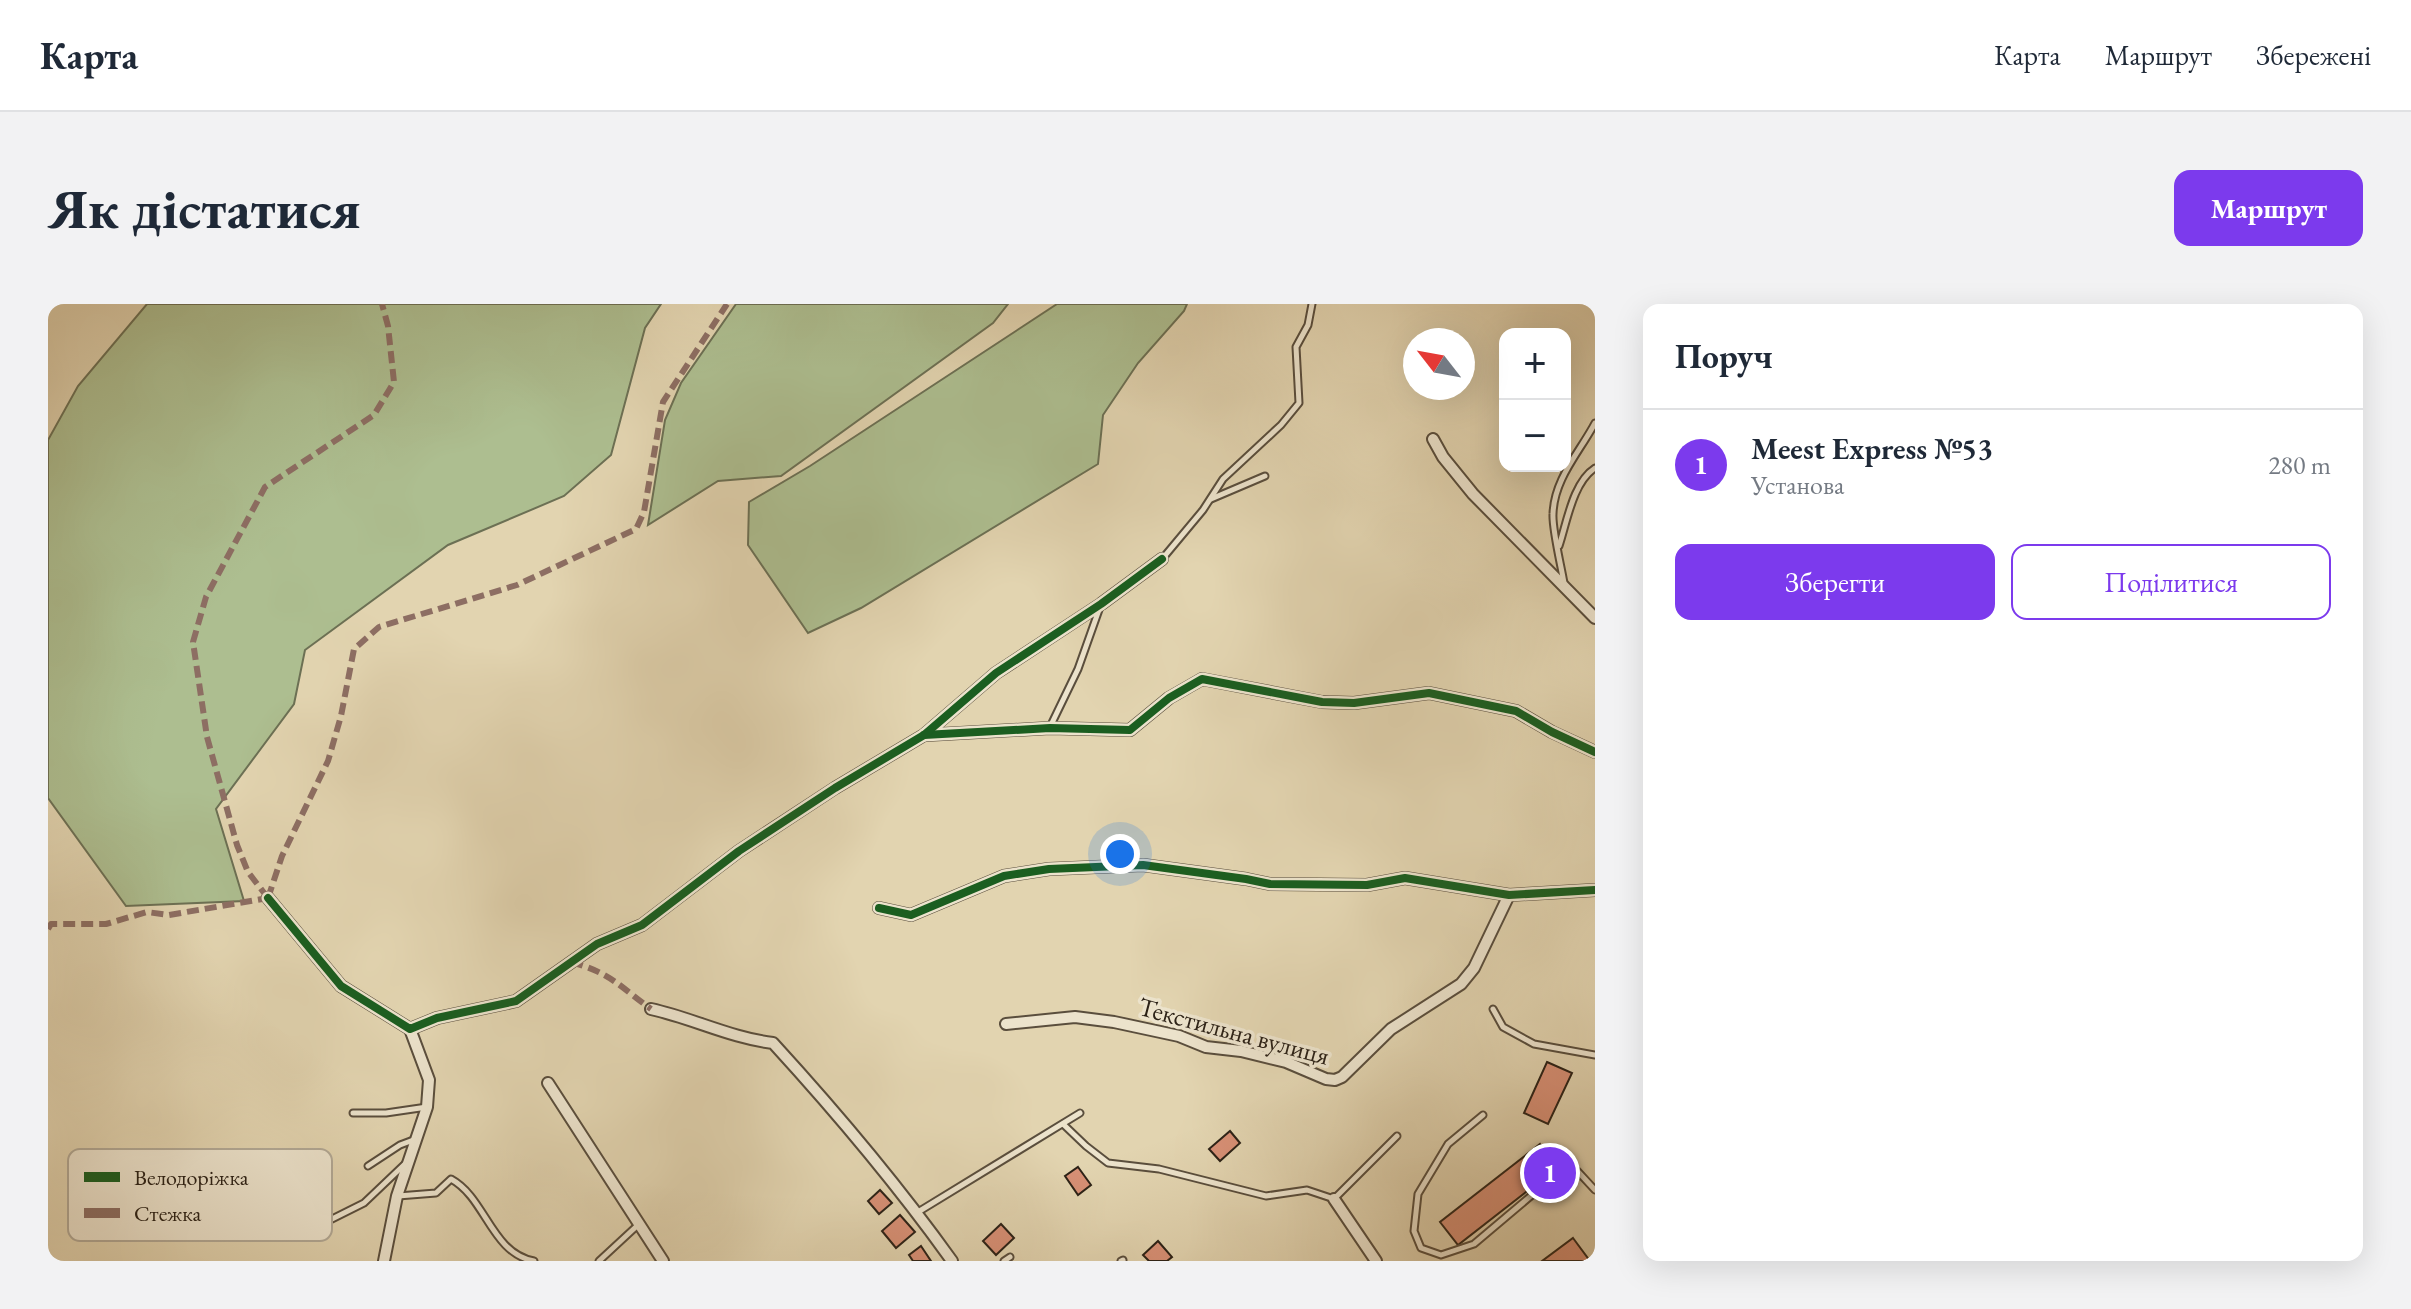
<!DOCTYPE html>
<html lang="uk">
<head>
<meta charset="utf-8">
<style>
	body { margin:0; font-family:"EB Garamond",serif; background:#f2f2f3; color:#1f2937 }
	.controls { position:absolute; right:24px; top:24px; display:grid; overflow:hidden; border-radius:16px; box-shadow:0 8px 32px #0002 }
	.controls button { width:72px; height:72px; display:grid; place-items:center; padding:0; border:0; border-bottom:2px solid #e0e1e3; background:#fff; color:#1f2937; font:40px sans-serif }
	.compass { position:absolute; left:1355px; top:24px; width:72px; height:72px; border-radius:50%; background:#fff; box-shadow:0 8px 32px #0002; rotate:301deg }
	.you { position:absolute; left:1072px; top:550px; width:28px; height:28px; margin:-20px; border:6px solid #fff; border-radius:50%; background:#1a73e8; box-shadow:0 0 0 12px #1a73e833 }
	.badge { display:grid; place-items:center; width:52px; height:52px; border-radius:50%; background:#7c3aed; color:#fff; font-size:26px; font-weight:700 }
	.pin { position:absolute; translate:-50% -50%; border:4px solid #fff; box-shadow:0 2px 8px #0006 }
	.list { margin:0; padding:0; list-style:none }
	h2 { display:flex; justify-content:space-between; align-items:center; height:104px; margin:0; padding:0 32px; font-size:34px }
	h2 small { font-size:26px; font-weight:400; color:#747a83 }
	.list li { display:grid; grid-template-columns:52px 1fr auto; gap:24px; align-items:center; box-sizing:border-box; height:112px; padding:0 32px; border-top:2px solid #e0e1e3 }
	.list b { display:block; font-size:30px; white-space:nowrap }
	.list p { margin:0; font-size:26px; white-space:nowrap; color:#747a83 }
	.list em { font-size:26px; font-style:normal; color:#747a83 }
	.actions { display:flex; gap:16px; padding:24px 32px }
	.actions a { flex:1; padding:18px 0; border:2px solid #7c3aed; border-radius:16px; text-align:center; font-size:28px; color:#7c3aed }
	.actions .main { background:#7c3aed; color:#fff }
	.map { position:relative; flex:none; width:1547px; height:957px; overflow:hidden; border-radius:16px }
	header { display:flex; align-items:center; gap:48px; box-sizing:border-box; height:112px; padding:0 40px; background:#fff; border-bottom:2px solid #e0e1e3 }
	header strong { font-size:38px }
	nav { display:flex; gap:44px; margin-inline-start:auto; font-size:28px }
	.intro { display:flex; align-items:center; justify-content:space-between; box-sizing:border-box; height:192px; padding:0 48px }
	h1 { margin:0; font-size:56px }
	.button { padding:20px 36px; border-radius:16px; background:#7c3aed; color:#fff; font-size:28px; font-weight:700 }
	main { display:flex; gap:48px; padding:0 48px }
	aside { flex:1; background:#fff; border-radius:16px; box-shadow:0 8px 32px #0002 }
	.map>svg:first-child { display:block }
</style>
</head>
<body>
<header>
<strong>Карта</strong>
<nav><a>Карта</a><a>Маршрут</a><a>Збережені</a></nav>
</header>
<div class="intro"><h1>Як дістатися</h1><a class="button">Маршрут</a></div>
<main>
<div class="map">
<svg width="1547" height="957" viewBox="0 0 1547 957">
	<rect width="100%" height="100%" fill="#e2d4b0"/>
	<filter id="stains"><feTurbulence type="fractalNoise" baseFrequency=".0025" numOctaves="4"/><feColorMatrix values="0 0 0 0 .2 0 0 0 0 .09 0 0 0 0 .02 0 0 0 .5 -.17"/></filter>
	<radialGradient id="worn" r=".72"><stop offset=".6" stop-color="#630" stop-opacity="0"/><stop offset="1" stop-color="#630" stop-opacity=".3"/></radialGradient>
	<g fill="#adbe90" stroke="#6c7054" stroke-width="2">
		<path d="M99 0H613L597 24 563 151 516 192 400 241 257 346 246 400 168 505 196 597 78 602 0 494V136L30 82Z"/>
		<path d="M688 0H960L945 19 733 172 670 177 600 221 617 116 633 79Z"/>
		<path d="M1009 0H1139L1136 7 1090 59 1055 111 1050 160 813 304 760 329 700 241 701 198 762 162Z"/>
	</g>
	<g fill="#d89076" stroke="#2c2217" stroke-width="2">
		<path d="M1499 758 1524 769 1500 820 1476 809Z"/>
		<path d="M1182 827 1192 839 1172 857 1161 845Z"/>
		<path d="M1492 840 1510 863 1410 941 1392 918Z"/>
		<path d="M1030 863 1043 881 1030 891 1017 872Z"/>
		<path d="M832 886 844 899 831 910 820 897Z"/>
		<path d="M852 911 867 928 848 944 834 927Z"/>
		<path d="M953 920 966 934 948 951 935 937Z"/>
		<path d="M1525 934 1542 957H1494Z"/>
		<path d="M1110 937 1124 953 1119 957H1101L1095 951Z"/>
		<path d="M873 942 883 957H865L861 951Z"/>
	</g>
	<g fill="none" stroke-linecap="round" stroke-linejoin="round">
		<g stroke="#5a4e3d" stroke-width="9">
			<g id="lane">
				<path d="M1163 195 1217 172"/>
				<path d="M1511 242C1519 218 1525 178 1547 164"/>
				<path d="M1115 254 1155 206 1175 175 1233 121 1251 99 1248 43 1260 21 1264 0"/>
				<path d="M1516 279C1513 261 1504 225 1505 210 1506 175 1531 149 1547 119"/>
				<path d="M1002 423 1030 365 1052 303"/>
				<path d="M1445 705 1455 723 1486 740 1547 751"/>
				<path d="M305 809H338L379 803"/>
				<path d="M1435 811 1400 840 1370 890 1366 927 1373 944 1393 951 1426 940 1522 859 1547 886"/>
				<path d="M1015 820 1038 842 1060 859 1111 865 1218 892 1259 886 1286 895 1349 832"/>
				<path d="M320 862 352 841 368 835"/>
				<path d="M350 892 388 889 403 875C438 894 443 949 486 957"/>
				<path d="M870 908 1032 809"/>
				<path d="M254 930 316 899 358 859"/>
				<path d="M551 957 591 920"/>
				<path d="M956 957 962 953"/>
				<path d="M1073 957 1075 956"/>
			</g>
		</g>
		<g stroke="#5a4e3d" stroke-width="14">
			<g id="street">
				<path d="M1385 135 1395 153 1425 190 1547 314"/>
				<path d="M877 431 1002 424 1082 426 1121 394 1154 375 1274 398 1306 399 1381 389 1468 407 1504 428 1547 448"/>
				<path d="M220 594 293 682 362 725 389 714 468 697 549 640 594 621 691 547 787 484 876 431 948 369 1053 300 1114 255"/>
				<path d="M831 604 863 611 956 572 1001 565 1095 561 1198 575 1222 580 1319 581 1357 574 1461 591 1547 586"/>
				<path d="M603 705C644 714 683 734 725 739 789 809 849 880 904 957"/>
				<path d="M958 720 1027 713 1066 718 1131 732 1158 743 1193 747 1238 758 1278 775 1287 776 1294 773 1343 725 1413 680 1426 664 1461 591"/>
				<path d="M500 779 615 957"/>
				<path d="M1286 895 1328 957"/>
				<path d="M336 957 349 892 379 803 381 776 362 725"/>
			</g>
		</g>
		<use href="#lane" stroke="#ece3cc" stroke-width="5"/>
		<use href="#street" stroke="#ece3cc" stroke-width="10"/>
		<g stroke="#8d6e63" stroke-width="6" stroke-dasharray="12 6" stroke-linecap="butt">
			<path d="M220 594 234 552 280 457 293 412 306 345 331 323 469 281 588 225 596 208 615 98 679 0"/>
			<path d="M220 594 200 568 189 541 159 433 145 338 158 293 217 183 326 111 346 78 340 22 334 0"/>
			<path d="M0 625 3 620H58L99 608 121 611 220 594"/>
			<path d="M523 658C563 669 571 682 603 705"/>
		</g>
		<g stroke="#ece3cc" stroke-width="13">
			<g id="cycleway">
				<path d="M876 431 1002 424 1082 426 1121 394 1154 375 1274 398 1306 399 1381 389 1468 407 1504 428 1547 448"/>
				<path d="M220 594 293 682 362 725 389 714 468 697 549 640 594 621 691 547 787 484 876 431 948 369 1053 300 1114 255"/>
				<path d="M831 604 863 611 956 572 1001 565 1095 561 1198 575 1222 580 1319 581 1357 574 1461 591 1547 586"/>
			</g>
		</g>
		<use href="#cycleway" stroke="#1b5e20" stroke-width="8"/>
	</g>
	<g text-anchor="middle" stroke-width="7" stroke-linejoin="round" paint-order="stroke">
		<g font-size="26" fill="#2c2217" stroke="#ece3cc">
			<text transform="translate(1186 727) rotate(15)" y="9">Текстильна вулиця</text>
		</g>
	</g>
	<rect x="20" y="845" width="264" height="92" rx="12" fill="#ece3cc" stroke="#b2a996" stroke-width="2"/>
	<rect x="36" y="868" width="36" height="10" fill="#1b5e20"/>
	<rect x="36" y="904" width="36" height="10" fill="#8d6e63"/>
	<g font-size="22" fill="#2c2217">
		<text x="86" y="881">Велодоріжка</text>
		<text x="86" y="917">Стежка</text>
	</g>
	<rect width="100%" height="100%" filter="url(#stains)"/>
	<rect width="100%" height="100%" fill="url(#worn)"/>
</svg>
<div class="controls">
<button>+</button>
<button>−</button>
</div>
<svg class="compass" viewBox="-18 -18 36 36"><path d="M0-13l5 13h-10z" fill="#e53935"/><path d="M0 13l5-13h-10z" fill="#747a83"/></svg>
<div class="you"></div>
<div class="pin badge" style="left:1502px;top:869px">1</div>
</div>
<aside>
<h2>Поруч<small></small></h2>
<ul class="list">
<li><span class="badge">1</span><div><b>Meest Express №53</b><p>Установа</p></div><em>280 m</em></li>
</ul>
<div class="actions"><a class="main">Зберегти</a><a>Поділитися</a></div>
</aside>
</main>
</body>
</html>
